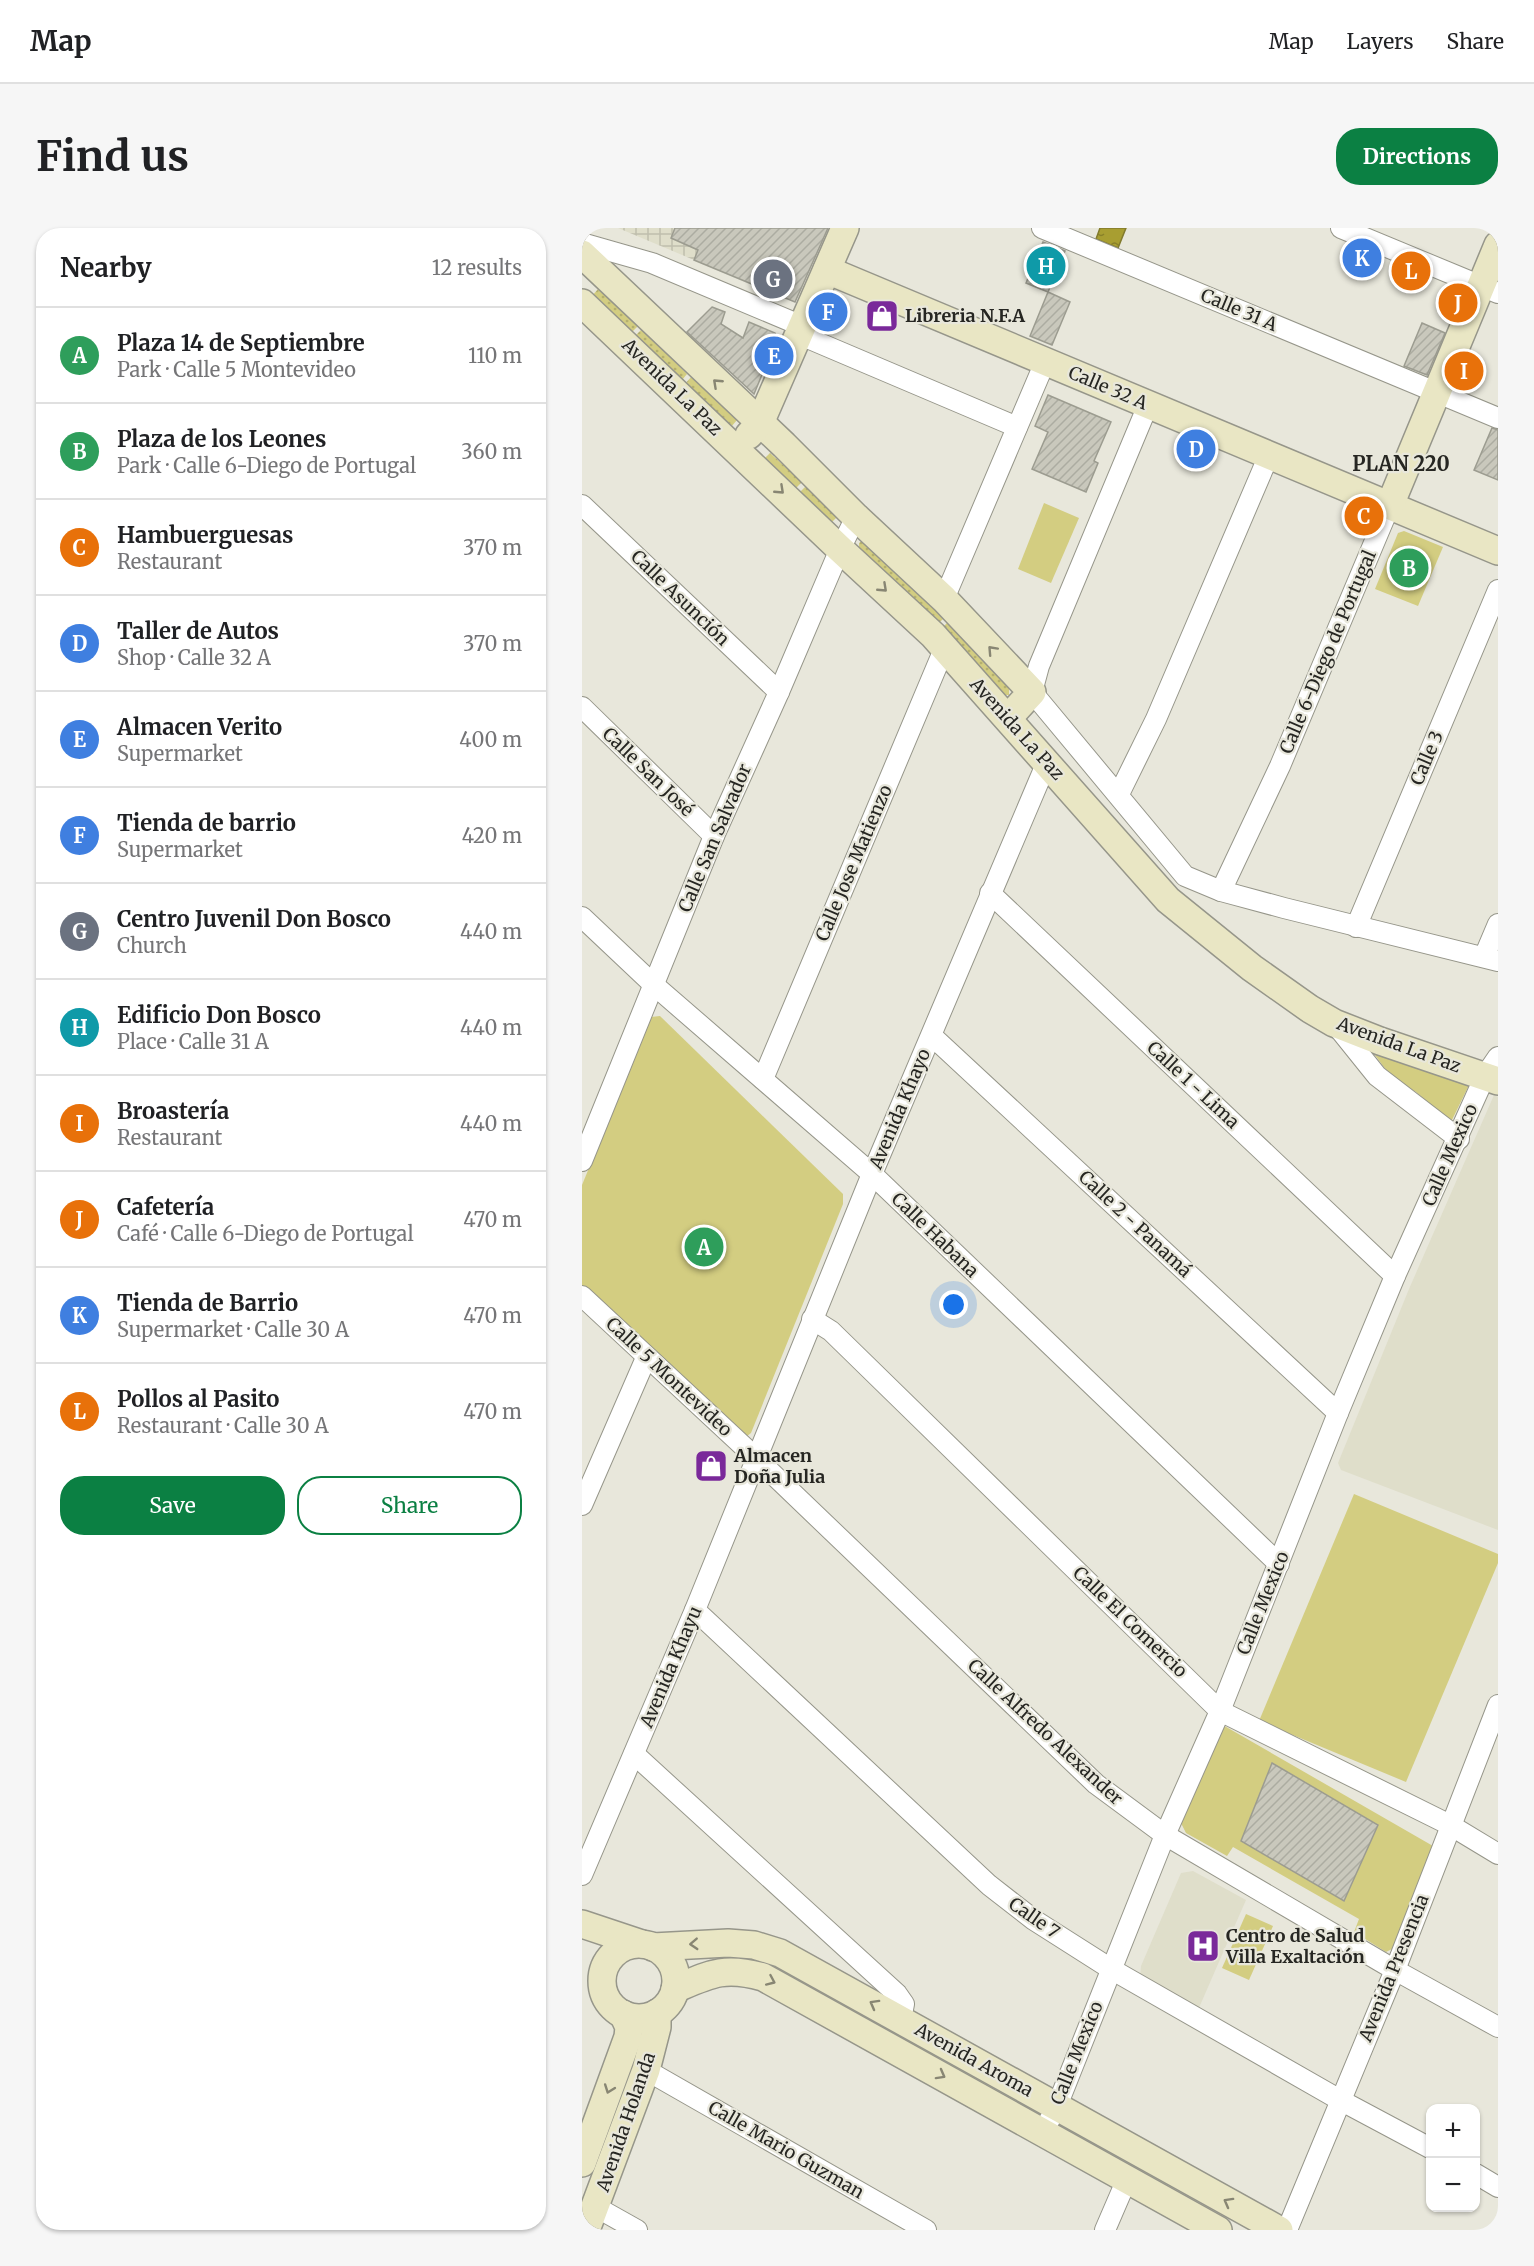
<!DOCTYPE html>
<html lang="en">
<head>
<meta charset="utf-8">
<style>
	body { margin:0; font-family:Merriweather,serif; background:#f6f6f6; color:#202124 }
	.controls { position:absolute; right:18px; bottom:18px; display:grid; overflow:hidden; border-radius:12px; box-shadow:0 2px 4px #0004 }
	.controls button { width:54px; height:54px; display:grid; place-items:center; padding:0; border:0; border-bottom:2px solid #e0e0e0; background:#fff; color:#202124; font:30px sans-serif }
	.you { position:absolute; left:372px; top:1077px; width:21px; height:21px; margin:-15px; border:4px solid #fff; border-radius:50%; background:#1a73e8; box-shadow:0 0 0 9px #1a73e833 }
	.badge { display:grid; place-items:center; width:39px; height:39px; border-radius:50%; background:#0b8043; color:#fff; font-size:20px; font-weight:700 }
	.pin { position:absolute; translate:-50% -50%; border:3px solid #fff; box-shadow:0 2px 6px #0006 }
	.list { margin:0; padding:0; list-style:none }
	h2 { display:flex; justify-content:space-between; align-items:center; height:78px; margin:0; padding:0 24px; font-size:26px }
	h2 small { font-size:20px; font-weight:400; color:#757577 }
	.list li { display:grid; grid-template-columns:39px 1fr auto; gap:18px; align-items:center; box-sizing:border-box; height:96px; padding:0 24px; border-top:2px solid #e0e0e0 }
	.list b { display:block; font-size:22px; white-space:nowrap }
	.list p { margin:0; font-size:20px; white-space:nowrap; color:#757577 }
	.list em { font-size:20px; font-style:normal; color:#757577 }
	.actions { display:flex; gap:12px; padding:18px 24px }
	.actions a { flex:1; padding:14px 0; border:2px solid #0b8043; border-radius:24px; text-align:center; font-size:21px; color:#0b8043 }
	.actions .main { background:#0b8043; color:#fff }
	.map { position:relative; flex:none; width:916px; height:2002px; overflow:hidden; border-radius:24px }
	header { display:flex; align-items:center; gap:36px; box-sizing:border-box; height:84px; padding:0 30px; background:#fff; border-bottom:2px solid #e0e0e0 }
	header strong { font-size:28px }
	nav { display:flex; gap:33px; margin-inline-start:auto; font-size:21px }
	.intro { display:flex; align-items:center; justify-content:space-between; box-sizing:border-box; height:144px; padding:0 36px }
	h1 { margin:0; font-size:42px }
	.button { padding:15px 27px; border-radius:24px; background:#0b8043; color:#fff; font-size:21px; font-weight:700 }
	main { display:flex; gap:36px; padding:0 36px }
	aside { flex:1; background:#fff; border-radius:24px; box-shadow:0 2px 4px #0004 }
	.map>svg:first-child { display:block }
</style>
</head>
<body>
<header>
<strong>Map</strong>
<nav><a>Map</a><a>Layers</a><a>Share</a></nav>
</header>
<div class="intro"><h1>Find us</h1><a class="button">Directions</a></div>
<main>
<aside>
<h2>Nearby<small>12 results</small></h2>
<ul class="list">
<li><span class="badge" style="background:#2e9e5b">A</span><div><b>Plaza 14 de Septiembre</b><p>Park · Calle 5 Montevideo</p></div><em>110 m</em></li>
<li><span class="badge" style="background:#2e9e5b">B</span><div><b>Plaza de los Leones</b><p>Park · Calle 6-Diego de Portugal</p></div><em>360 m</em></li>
<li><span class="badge" style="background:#e8710a">C</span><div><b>Hambuerguesas</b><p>Restaurant</p></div><em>370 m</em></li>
<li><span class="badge" style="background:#3f7fe0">D</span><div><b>Taller de Autos</b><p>Shop · Calle 32 A</p></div><em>370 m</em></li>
<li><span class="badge" style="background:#3f7fe0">E</span><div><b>Almacen Verito</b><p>Supermarket</p></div><em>400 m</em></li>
<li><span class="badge" style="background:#3f7fe0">F</span><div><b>Tienda de barrio</b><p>Supermarket</p></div><em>420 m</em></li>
<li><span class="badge" style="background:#6b7280">G</span><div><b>Centro Juvenil Don Bosco</b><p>Church</p></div><em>440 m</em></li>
<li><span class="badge" style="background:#0f9aa8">H</span><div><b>Edificio Don Bosco</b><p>Place · Calle 31 A</p></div><em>440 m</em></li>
<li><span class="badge" style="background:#e8710a">I</span><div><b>Broastería</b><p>Restaurant</p></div><em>440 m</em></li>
<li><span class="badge" style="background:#e8710a">J</span><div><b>Cafetería</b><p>Café · Calle 6-Diego de Portugal</p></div><em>470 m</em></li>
<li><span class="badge" style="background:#3f7fe0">K</span><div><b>Tienda de Barrio</b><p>Supermarket · Calle 30 A</p></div><em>470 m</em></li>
<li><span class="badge" style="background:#e8710a">L</span><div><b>Pollos al Pasito</b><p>Restaurant · Calle 30 A</p></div><em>470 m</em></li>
</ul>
<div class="actions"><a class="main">Save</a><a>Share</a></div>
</aside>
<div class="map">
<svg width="916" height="2002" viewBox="0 0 916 2002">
	<defs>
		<pattern id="industrial-grid" width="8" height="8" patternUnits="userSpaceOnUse" patternTransform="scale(1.5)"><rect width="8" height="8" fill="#dfdeca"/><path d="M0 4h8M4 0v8" fill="none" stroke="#bfbead"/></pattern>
		<pattern id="grass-dots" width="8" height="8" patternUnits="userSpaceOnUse" patternTransform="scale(1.5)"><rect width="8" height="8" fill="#d3cd81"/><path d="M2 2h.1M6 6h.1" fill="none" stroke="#b5b06f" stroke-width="1.8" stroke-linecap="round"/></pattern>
		<pattern id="water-ripples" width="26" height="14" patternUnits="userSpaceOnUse" patternTransform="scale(1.5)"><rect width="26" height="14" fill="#a89e31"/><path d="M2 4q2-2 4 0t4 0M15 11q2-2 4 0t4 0" fill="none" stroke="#898129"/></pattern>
		<pattern id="building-hatch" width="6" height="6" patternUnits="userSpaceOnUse" patternTransform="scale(1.5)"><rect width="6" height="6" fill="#c9c8bc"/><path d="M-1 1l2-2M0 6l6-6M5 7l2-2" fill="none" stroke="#acaca1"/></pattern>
	</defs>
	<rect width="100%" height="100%" fill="#e8e7db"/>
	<g fill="#dfdeca">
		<path d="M912 867 916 869V1302L759 1242 756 1235 827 1061Z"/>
		<path d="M611 1643 664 1672 616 1782 558 1750 559 1738 599 1645Z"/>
	</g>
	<path fill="url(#industrial-grid)" d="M36 0H131L121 11 112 32Z"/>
	<g fill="url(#grass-dots)">
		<path d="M16 61 57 97 50 104 10 68Z"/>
		<path d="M60 101 105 146 100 152 54 107Z"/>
		<path d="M109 149 155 192 149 199 103 156Z"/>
		<path d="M188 225 220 254 214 260 183 230Z"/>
		<path d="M224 258 256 288 250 294 218 264Z"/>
		<path d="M280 313 363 389 357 395 277 321V315Z"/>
		<path d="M367 393 427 460V467H421L361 399Z"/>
	</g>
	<g fill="#d3cd81">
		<path d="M462 275 497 290 469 355 436 341Z"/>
		<path d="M822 303 861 319 836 378 793 361 816 305Z"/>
		<path d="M78 788 261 966V976L169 1205 160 1212 0 1061V957L69 789Z"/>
		<path d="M787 819 887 857 869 894 834 864 810 850Z"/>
		<path d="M772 1266 916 1326V1335L824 1554 677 1493Z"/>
		<path d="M639 1496 851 1618 812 1720 804 1724 772 1704 777 1691 651 1619 645 1628 604 1605 598 1593Z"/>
		<path d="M664 1686 691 1698 667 1752 640 1740Z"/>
	</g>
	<path fill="url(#water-ripples)" stroke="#817a2c" stroke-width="1.5" d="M518 0H544L536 20 514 11Z"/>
	<g fill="url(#building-hatch)" stroke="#9c9c90" stroke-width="1.5">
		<path d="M93 0H246L213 74 112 32 116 22 89 10Z"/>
		<path d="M461 14 483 23 466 64 444 55Z"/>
		<path d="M466 64 488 74 470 117 448 108Z"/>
		<path d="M130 79 143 84 139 96 161 110 167 94 193 105 195 110 172 166 105 104Z"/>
		<path d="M840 95 863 105 845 147 822 138Z"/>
		<path d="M466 167 529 194 512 233 516 235 504 264 450 241 466 204 453 198Z"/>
		<path d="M910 200 916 202V252L892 242Z"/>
		<path d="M690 1535 796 1597 762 1673 659 1613Z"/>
	</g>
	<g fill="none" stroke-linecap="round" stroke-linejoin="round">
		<g stroke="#96968a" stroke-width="22">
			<g id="street">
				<path d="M460 0 916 190"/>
				<path d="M759 0 916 65"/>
				<path d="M0 15 70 35 220 98"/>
				<path d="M216 106 435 199"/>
				<path d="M566 177 457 438 450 464 603 648 639 663 702 680 916 733"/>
				<path d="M0 277 197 464"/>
				<path d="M362 371 463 134"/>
				<path d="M0 479 132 608"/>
				<path d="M537 566 574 491 687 227"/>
				<path d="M639 663 698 538 808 277"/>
				<path d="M408 665 813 1048"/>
				<path d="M0 689 72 757 290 946 697 1336"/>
				<path d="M774 699 916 362"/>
				<path d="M902 729 916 696"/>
				<path d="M754 797 795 848 877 911"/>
				<path d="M350 808 756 1185"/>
				<path d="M181 851 363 419"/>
				<path d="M0 933 132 608 197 464 258 321 274 289"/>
				<path d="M0 1068 174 1230 514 1556 583 1607 813 1742 916 1799"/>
				<path d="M230 1091 249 1103 638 1483 868 1597 916 1626"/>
				<path d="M0 1277 64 1130"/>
				<path d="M113 1382 407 1657 452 1692 529 1741 758 1872 848 1920"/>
				<path d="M52 1526 315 1766 322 1776 319 1791"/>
				<path d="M0 1647 113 1382 290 946 465 534"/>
				<path d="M64 1842 344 2002"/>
				<path d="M461 1904 475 1878 583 1607 638 1483 756 1185 813 1048 903 848 916 829"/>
				<path d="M894 1946 916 1959"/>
				<path d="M14 1979 55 2002"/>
				<path d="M523 2002 545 1951"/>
				<path d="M705 2002 813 1742 916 1477"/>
			</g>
		</g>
		<g stroke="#96968a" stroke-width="30">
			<g id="secondary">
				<path d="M0 26 202 217 274 289 362 371 450 464 426 490"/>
				<path d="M245 42 916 323"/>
				<path d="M0 75 258 321 351 407 586 672 670 740 728 781 752 795 798 813 916 853"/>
				<path d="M167 207 178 195 263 0"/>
				<path d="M808 277 916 17"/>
				<path d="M0 1696 60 1716"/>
				<circle cx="57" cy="1753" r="37"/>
				<path d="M71 1719 146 1715 172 1717 198 1725 697 2002"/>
				<path d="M93 1761C128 1746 142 1738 181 1749L636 2002"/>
				<path d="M0 1935 46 1809 47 1799 41 1786"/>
				<path d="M4 2002 64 1842 75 1799V1785"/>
			</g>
		</g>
		<use href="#street" stroke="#fff" stroke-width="20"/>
		<use href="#secondary" stroke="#e9e6c4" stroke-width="27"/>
	</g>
	<defs><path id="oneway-chevron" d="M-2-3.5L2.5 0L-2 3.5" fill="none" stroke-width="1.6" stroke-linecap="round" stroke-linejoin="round" transform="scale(1.5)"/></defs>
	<g stroke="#888673">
		<use href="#oneway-chevron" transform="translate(135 155) rotate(-137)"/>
		<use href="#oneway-chevron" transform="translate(198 262) rotate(43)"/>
		<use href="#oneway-chevron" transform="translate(301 360) rotate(43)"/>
		<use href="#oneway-chevron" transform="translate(410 422) rotate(-133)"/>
		<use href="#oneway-chevron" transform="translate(112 1716) rotate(177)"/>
		<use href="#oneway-chevron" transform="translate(189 1753) rotate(24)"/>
		<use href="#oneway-chevron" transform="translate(292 1776) rotate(-151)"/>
		<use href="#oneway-chevron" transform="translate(359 1847) rotate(29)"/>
		<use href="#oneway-chevron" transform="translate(27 1861) rotate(110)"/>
		<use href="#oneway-chevron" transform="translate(646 1974) rotate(-151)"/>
	</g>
	<defs>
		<g id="shop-square" transform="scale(1.725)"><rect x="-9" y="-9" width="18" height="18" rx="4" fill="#7a299a" stroke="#e8e7db"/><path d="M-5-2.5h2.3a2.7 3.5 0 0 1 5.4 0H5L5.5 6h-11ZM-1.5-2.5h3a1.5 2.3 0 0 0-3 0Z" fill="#fff"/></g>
		<g id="hospital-square" transform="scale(1.725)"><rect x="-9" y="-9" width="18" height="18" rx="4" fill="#7a299a" stroke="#e8e7db"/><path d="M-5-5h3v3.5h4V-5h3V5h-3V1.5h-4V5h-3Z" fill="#fff"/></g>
	</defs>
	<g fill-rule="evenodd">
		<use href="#shop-square" x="300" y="88"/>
		<use href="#shop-square" x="129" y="1238"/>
		<use href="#hospital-square" x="621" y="1718"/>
	</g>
	<g text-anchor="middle" stroke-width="4.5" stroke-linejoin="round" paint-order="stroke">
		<g font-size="18" fill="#262622" stroke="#e8e7db">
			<text transform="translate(657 82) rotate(23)" y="6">Calle 31 A</text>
			<text transform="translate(90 159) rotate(44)" y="6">Avenida La Paz</text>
			<text transform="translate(526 160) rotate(23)" y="6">Calle 32 A</text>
			<text transform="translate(98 370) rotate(44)" y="6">Calle Asunción</text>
			<text transform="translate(746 424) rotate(-67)" y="6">Calle 6-Diego de Portugal</text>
			<text transform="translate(435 501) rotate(48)" y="6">Avenida La Paz</text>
			<text transform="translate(845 530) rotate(-67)" y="6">Calle 3</text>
			<text transform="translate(66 544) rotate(44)" y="6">Calle San José</text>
			<text transform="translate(133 610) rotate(-67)" y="6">Calle San Salvador</text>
			<text transform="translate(272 635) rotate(-67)" y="6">Calle Jose Matienzo</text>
			<text transform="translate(817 817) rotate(20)" y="6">Avenida La Paz</text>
			<text transform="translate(611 857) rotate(43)" y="6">Calle 1 - Lima</text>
			<text transform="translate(318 881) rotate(-67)" y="6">Avenida Khayo</text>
			<text transform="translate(868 927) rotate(-66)" y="6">Calle Mexico</text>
			<text transform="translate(553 996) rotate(43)" y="6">Calle 2 - Panamá</text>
			<text transform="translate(353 1007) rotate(44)" y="6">Calle Habana</text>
			<text transform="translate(87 1149) rotate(43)" y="6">Calle 5 Montevideo</text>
			<text transform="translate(681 1375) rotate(-68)" y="6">Calle Mexico</text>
			<text transform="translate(548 1394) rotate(44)" y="6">Calle El Comercio</text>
			<text transform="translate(89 1439) rotate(-67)" y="6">Avenida Khayu</text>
			<text transform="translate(463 1504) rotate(43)" y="6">Calle Alfredo Alexander</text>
			<text transform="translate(452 1690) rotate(35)" y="6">Calle 7</text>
			<text transform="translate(812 1740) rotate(-68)" y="6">Avenida Presencia</text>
			<text transform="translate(495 1825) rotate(-68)" y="6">Calle Mexico</text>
			<text transform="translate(392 1832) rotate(29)" y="6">Avenida Aroma</text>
			<text transform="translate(44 1894) rotate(-71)" y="6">Avenida Holanda</text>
			<text transform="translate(204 1922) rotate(30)" y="6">Calle Mario Guzman</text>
		</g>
		<g font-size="18" font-weight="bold" fill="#262622" stroke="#e8e7db" text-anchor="start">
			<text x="323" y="94">Libreria N.F.A</text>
			<text x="152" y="1234">Almacen<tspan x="152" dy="21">Doña Julia</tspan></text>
			<text x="644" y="1714">Centro de Salud<tspan x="644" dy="21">Villa Exaltación</tspan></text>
		</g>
		<g font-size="20" font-weight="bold" fill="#262622" stroke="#e8e7db">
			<text x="819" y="243">PLAN 220</text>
		</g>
	</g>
</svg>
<div class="controls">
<button>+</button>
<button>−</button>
</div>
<div class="you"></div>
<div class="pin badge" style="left:122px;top:1019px;background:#2e9e5b">A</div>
<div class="pin badge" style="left:827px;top:340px;background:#2e9e5b">B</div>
<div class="pin badge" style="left:782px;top:288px;background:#e8710a">C</div>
<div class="pin badge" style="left:614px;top:221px;background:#3f7fe0">D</div>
<div class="pin badge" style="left:192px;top:128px;background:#3f7fe0">E</div>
<div class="pin badge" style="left:246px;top:84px;background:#3f7fe0">F</div>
<div class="pin badge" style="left:191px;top:51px;background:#6b7280">G</div>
<div class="pin badge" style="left:464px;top:38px;background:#0f9aa8">H</div>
<div class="pin badge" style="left:882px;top:143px;background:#e8710a">I</div>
<div class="pin badge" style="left:876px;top:75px;background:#e8710a">J</div>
<div class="pin badge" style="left:780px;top:30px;background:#3f7fe0">K</div>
<div class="pin badge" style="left:829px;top:43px;background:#e8710a">L</div>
</div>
</main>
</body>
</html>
